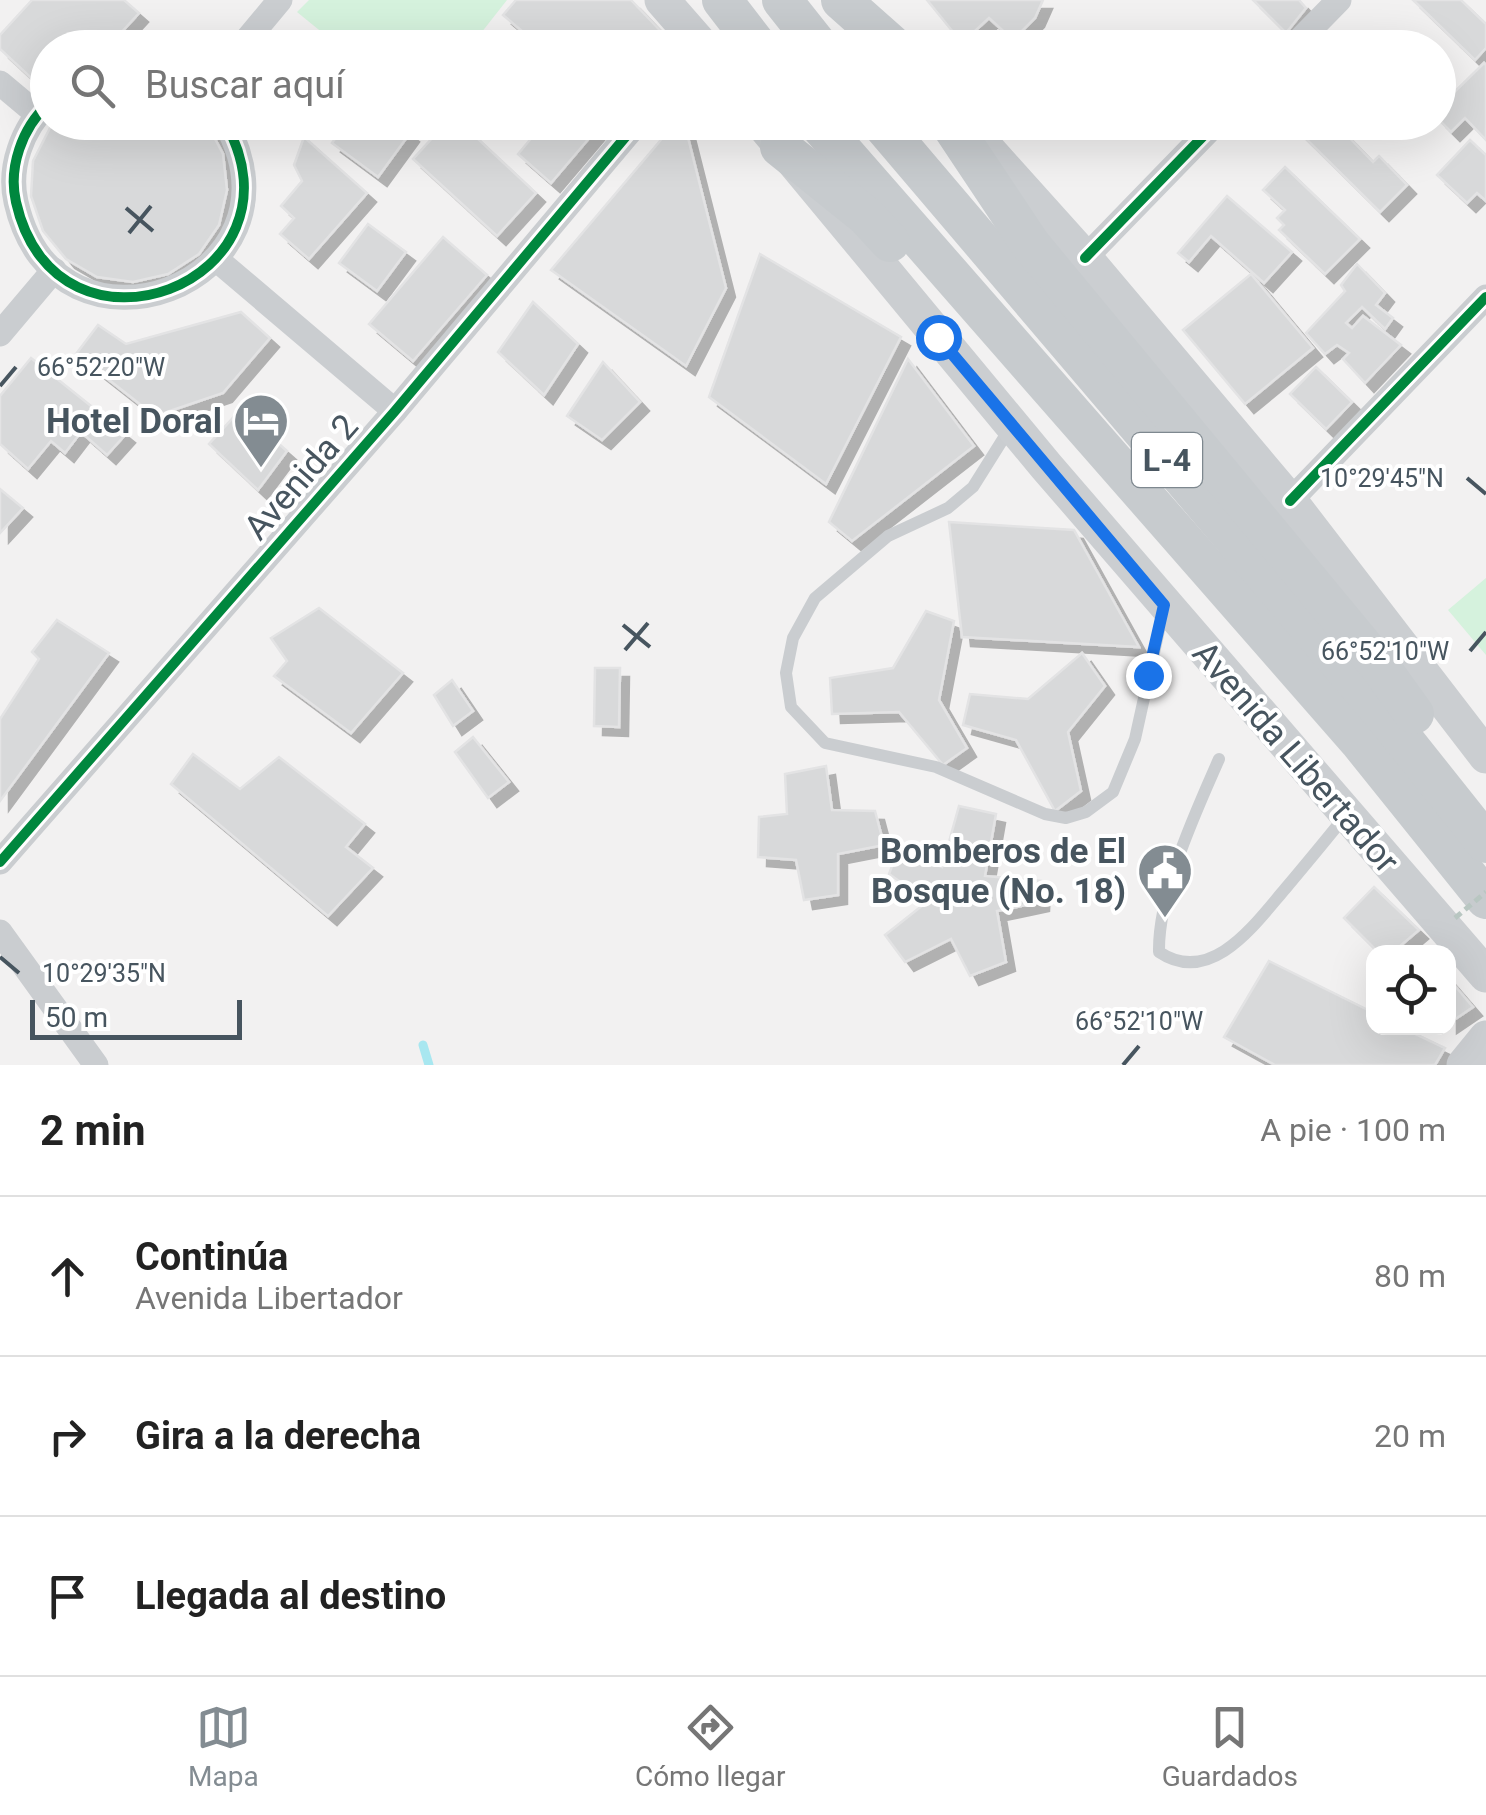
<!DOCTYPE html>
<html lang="es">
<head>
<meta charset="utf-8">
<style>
	body { margin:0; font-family:Roboto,sans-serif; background:#f2f2f2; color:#222 }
	.controls { position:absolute; right:30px; bottom:30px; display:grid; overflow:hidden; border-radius:20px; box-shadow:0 10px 40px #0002 }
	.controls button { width:90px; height:90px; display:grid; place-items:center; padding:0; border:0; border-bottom:2px solid #e0e0e0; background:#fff; color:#222; font:50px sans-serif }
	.scale { position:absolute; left:30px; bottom:25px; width:212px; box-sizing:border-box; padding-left:10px; border:5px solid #47555f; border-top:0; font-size:28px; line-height:35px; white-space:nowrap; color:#47555f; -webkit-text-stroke:8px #fff; paint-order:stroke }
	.stop { position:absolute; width:30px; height:30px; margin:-22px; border:8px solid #1a73e8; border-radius:50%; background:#fff }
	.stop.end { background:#1a73e8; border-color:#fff; box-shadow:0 2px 10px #0008 }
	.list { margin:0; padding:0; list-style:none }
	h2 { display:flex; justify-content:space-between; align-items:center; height:130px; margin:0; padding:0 40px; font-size:42px }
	h2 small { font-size:32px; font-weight:400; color:#767676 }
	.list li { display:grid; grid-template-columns:65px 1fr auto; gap:30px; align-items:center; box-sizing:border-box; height:160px; padding:0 40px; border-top:2px solid #e0e0e0 }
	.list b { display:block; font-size:38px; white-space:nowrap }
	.list p { margin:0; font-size:32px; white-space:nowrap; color:#767676 }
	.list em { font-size:32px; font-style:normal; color:#767676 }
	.icon { flex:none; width:55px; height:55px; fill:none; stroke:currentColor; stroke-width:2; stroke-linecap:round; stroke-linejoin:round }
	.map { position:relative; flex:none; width:1486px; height:1065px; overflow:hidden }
	.search { position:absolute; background:#fff; box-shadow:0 10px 40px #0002; left:30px; right:30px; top:30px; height:110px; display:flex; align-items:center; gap:25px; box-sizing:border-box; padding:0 35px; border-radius:55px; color:#767676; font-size:38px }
	.sheet { height:610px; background:#fff }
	nav { display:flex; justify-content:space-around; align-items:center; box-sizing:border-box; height:140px; border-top:2px solid #e0e0e0; background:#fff; font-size:28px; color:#767676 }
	nav a { display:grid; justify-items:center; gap:5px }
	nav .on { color:#838c92 }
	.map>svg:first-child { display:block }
</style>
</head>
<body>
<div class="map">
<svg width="1486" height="1065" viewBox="0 0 1486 1065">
	<defs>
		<filter id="shadow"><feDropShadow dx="9" dy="9" stdDeviation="0" flood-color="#0004"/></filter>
	</defs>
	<rect width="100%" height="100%" fill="#f2f1f1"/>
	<g fill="#d5f2dd">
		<path d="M309 0H507L470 47H340L297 12Z"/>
		<path d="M1486 578V655L1448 610Z"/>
	</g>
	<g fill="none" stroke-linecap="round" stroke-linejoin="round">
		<path stroke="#a8e7f0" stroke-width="9" d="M423 1045 429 1065"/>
	</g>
	<g fill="#d8d9da" stroke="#e3e3e4" stroke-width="2.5" filter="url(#shadow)">
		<path d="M32 0H124L139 13 107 48 89 33 77 48H48V80L41 87 0 49V35Z"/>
		<path d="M516 0H631L671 42 666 48H542L503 15Z"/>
		<path d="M927 0H1043L1035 18 1013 40 989 18 962 43Z"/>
		<path d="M1253 0H1299L1306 8 1286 33Z"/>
		<path d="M1413 0H1461L1486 24V48L1475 60Z"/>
		<path d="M1484 63 1486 65V140L1465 118 1451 132 1438 119 1447 109 1442 104Z"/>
		<path d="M53 122H206L223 154 227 190 219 225 199 254 168 274 133 282 97 277 66 259 43 231 31 196 33 161Z"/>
		<path d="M347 122H396L410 133 378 177 332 143Z"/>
		<path d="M447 122H460L536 193 497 236 413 159Z"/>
		<path d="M545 122 602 123 551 183 518 154Z"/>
		<path d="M676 122H684L726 288 686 366 551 270Z"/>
		<path d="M1298 122H1334L1373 162 1379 156 1407 185 1380 212 1294 127Z"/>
		<path d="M304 137 367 193 309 259 280 234 294 218 281 206 302 181 294 165Z"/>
		<path d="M1470 140 1486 155V201L1477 193 1467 203 1437 175Z"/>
		<path d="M1285 167 1360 239 1325 274 1279 230 1284 225 1277 218 1285 210 1263 190Z"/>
		<path d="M1227 196 1292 252 1264 283 1211 236 1189 262 1178 253Z"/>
		<path d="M368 224 406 252 377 291 339 263Z"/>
		<path d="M443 237 487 275 413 361 369 324Z"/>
		<path d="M760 254 901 337 826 484 709 397Z"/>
		<path d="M1357 264 1385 293 1376 305 1393 318 1385 329 1362 307 1346 323 1352 328 1363 316 1401 345 1365 383 1343 359 1349 353 1337 345 1325 354 1306 333 1345 291 1341 285Z"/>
		<path d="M1251 274 1313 348 1245 404 1183 330Z"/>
		<path d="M533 302 578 344 544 395 498 352Z"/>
		<path d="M241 312 270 338 223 393 155 416 76 354 98 325 126 344Z"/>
		<path d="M31 358 126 434 107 455 81 432 65 453 51 441 28 469 0 444V396Z"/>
		<path d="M908 359 974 446 852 541 829 522Z"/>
		<path d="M603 362 640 402 602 440 567 416Z"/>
		<path d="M1316 367 1352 402 1326 429 1290 394Z"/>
		<path d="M240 410 287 451 258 490 209 444Z"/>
		<path d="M0 489 23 508 0 533Z"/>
		<path d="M949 522 1074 530 1139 647 962 637Z"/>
		<path d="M319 608 403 673 351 733 274 676 287 661 271 638Z"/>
		<path d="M926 611 954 621 939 700 967 748 943 765 899 712 832 714 830 678 893 668Z"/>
		<path d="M57 620 109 653 0 801V719L39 659 32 652Z"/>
		<path d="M1082 653 1105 686 1068 732 1081 791 1055 811 1016 740 963 725 970 694 1028 699Z"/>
		<path d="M595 668H620L619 727 594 726Z"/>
		<path d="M452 680 473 711 453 726 434 695Z"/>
		<path d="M473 737 509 782 488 798 455 752Z"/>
		<path d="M193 754 240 789 279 757 365 824 346 847 373 868 328 916 171 784Z"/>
		<path d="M826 766 832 810 875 811 884 845 838 854V895L804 900 796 860 758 857 759 817 787 814 785 774Z"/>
		<path d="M959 806 996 814 985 876 1041 881 1040 902 997 911 1006 962 970 976 951 939 905 962 885 935 928 901 889 874 899 848 942 867Z"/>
		<path d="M1374 887 1419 930 1393 952H1378L1344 918Z"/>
		<path d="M1269 961 1374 1013V1028H1403L1445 1048 1435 1065H1275L1224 1037Z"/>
		<path d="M1448 978 1473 1007 1448 1024Z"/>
	</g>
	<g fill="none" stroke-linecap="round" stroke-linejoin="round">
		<g stroke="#cacdd0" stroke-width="12">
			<path d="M1010 428 973 487 948 508 888 536 815 598 793 638 786 673 791 707 825 743 936 767 1045 814 1066 818 1086 812 1113 792 1135 739 1163 612"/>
			<path d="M1219 759C1195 814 1158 893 1159 952 1211 987 1255 924 1285 889 1306 864 1326 840 1346 815"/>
		</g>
		<g stroke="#cacdd0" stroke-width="25">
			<path d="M240 48 280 0"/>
			<path d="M1292 48 1339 0"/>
			<path d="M0 83 37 114"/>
			<path d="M48 104C22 128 8 168 16 202 56 380 315 283 225 122"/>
			<path d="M1085 258 1217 122"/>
			<path d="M216 259 395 411"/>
			<path d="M0 334 54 270"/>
			<path d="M1290 501 1486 297"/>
			<path d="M0 862 395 411 638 122"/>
			<path d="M0 932 96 1065"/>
		</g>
		<g stroke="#cbced1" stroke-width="35">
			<path d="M662 0 704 48"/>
			<path d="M761 122 1046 466 1486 975"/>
			<path d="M971 131 1085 258 1290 501 1486 756"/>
			<path d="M1464 1065 1486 1038"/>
		</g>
		<g stroke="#c7cbce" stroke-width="40">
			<path d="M722 0 759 48"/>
			<path d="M782 0 820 48"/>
			<path d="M841 0 895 48"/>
			<path d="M817 122 1359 741 1486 899"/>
			<path d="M880 122 1384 715 1486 843"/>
			<path d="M949 122 1031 245 1381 668 1414 714"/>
			<path d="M780 147 866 216 890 242"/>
		</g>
		<path stroke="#b8c6c1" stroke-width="5" stroke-dasharray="8 5" stroke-linecap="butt" d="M1455 918 1486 892"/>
		<g stroke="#fff" stroke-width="16">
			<g id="cycleway">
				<path d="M48 104C22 128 8 168 16 202 56 380 315 283 225 122"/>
				<path d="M1085 258 1217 122"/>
				<path d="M1290 501 1486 297"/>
				<path d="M0 862 395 411 638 122"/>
			</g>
		</g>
		<use href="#cycleway" stroke="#00873e" stroke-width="10"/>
	</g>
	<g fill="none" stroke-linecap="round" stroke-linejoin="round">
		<path stroke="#1a73e8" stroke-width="12" d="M938 337 1164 605 1148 675"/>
	</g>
	<path fill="none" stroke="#47555f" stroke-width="4" d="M126 208 153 231M129 233 151 206M0 386 16 367M1467 478 1486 494M623 625 650 647M625 650 648 623M1470 651 1486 632M0 957 19 973M1123 1065 1139 1046"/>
	<defs>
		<g id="hotel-pin" transform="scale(2.875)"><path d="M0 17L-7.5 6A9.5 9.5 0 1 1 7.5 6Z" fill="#838c92" stroke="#fff"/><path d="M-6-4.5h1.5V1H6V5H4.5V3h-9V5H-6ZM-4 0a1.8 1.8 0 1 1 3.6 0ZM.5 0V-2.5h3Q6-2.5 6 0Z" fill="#fff"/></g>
		<g id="civic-pin" transform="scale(2.875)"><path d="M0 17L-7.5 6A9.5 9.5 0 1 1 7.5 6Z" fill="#838c92" stroke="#fff"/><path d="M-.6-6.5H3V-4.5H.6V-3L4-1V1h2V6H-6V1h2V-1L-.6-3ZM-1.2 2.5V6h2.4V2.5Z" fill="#fff"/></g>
	</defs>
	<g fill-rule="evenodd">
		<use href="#hotel-pin" x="261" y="421"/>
		<use href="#civic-pin" x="1165" y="871"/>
	</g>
	<g text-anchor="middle" stroke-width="8" stroke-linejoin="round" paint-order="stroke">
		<rect fill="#fff" stroke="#7e888f" stroke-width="2.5" x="1132" y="433" width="70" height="54" rx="8"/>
		<g font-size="32" font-weight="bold" fill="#47555f">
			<text x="1167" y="471">L-4</text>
		</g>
		<g font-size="35" font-weight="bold" fill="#47555f" stroke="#fff" text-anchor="end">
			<text x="222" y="433">Hotel Doral</text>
			<text x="1126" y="863">Bomberos de El<tspan x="1126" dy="40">Bosque (No. 18)</tspan></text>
		</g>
		<g font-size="35" fill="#47555f" stroke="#fff">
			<text transform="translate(301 477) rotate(-49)" y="12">Avenida 2</text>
			<text transform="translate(1296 757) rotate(49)" y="12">Avenida Libertador</text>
		</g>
	</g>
	<g font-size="25" text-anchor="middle" fill="#47555f" stroke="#fff" stroke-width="8" stroke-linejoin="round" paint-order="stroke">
		<text x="101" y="376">66°52'20"W</text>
		<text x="1382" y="487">10°29'45"N</text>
		<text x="1385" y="660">66°52'10"W</text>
		<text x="104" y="982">10°29'35"N</text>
		<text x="1139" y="1030">66°52'10"W</text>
	</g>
</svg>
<div class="controls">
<button><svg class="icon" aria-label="locate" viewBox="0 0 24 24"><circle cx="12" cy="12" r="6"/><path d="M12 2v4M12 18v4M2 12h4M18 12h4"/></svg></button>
</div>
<div class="scale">50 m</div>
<div class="stop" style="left:938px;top:337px"></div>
<div class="stop end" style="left:1148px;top:675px"></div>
<div class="search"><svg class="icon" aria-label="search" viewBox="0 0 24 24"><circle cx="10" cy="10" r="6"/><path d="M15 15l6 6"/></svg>Buscar aquí</div>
</div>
<section class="sheet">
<h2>2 min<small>A pie · 100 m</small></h2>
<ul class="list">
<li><svg class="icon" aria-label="ahead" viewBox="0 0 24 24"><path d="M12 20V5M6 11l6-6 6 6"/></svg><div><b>Continúa</b><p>Avenida Libertador</p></div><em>80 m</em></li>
<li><svg class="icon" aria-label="right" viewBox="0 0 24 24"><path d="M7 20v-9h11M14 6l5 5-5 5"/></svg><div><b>Gira a la derecha</b></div><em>20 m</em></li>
<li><svg class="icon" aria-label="arrive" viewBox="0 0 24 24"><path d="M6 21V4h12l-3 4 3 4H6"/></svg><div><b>Llegada al destino</b></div></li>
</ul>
</section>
<nav>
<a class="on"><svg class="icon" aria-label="map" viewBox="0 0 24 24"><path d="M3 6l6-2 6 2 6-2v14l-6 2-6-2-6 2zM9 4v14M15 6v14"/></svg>Mapa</a>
<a><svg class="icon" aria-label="directions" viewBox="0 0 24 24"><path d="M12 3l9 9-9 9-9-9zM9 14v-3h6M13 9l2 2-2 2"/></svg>Cómo llegar</a>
<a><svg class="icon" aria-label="saved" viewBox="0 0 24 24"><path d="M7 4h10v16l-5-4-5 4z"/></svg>Guardados</a>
</nav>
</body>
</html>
